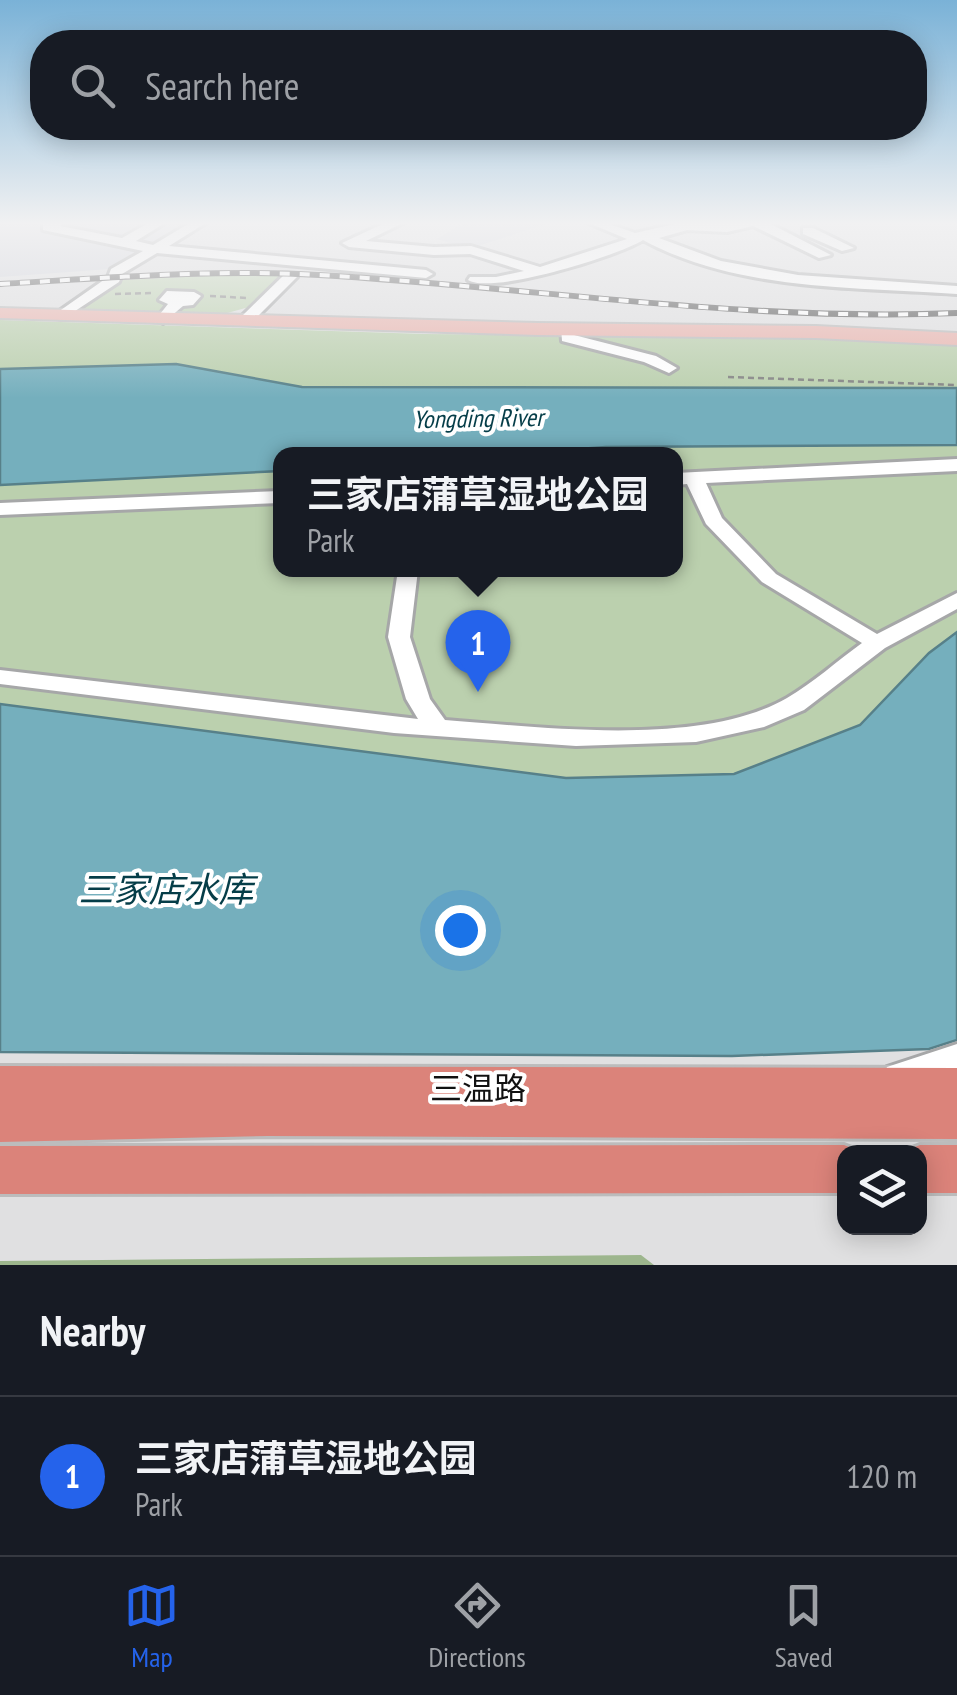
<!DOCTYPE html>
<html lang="en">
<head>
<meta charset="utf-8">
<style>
	body { margin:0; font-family:"PT Sans Narrow","Noto Sans SC",sans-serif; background:#242831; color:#f1f3f6 }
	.controls { position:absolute; right:30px; bottom:30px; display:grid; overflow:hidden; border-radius:20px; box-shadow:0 5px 25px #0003 }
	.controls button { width:90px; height:90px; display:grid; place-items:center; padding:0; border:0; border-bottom:2px solid #363941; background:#171b24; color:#f1f3f6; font:50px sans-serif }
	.you { position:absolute; left:460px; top:930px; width:35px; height:35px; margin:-25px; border:8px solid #fff; border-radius:50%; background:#1a73e8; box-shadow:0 0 0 15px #1a73e833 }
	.badge { display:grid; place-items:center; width:65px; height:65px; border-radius:50%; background:#2563eb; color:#fff; font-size:32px; font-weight:700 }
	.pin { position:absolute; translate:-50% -82px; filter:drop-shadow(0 2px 5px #0008) }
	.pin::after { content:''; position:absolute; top:52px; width:35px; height:30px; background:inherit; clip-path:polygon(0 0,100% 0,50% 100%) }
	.popup { position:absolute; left:273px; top:447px; width:410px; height:130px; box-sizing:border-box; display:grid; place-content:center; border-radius:20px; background:#171b24; filter:drop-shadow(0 2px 8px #0005); font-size:32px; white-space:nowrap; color:#9ea1a6 }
	.popup b { font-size:38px; color:#f1f3f6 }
	.popup::after { content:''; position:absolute; left:50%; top:100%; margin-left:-20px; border:20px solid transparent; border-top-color:#171b24 }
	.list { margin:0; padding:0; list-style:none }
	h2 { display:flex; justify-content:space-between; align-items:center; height:130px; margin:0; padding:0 40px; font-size:42px }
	h2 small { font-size:32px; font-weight:400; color:#9ea1a6 }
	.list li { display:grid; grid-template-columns:65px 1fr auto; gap:30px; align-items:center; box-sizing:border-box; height:160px; padding:0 40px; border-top:2px solid #363941 }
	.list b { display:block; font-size:38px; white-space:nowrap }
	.list p { margin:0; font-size:32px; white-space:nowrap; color:#9ea1a6 }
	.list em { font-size:32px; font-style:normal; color:#9ea1a6 }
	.icon { flex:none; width:55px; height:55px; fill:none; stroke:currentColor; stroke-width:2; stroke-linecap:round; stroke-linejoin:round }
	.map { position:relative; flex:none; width:957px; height:1265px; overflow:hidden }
	.search { position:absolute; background:#171b24; box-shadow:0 5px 25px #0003; left:30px; right:30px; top:30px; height:110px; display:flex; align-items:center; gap:25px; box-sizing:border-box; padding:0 35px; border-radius:40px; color:#9ea1a6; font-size:38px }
	.sheet { height:290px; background:#171b24 }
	nav { display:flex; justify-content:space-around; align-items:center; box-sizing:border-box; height:140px; border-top:2px solid #363941; background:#171b24; font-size:28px; color:#9ea1a6 }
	nav a { display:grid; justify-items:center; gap:5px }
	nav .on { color:#2563eb }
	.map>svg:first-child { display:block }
</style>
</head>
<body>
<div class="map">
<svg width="957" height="1265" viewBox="0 0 957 1265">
	<rect width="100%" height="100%" fill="#e0e0e1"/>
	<g fill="#d1d3db">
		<path d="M0 221 42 223 195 221 110 269 0 277Z"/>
		<path d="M467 221H554L469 249 437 239Z"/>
	</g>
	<g fill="#bbd0ae" fill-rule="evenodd">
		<path d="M227 275H282L249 307 220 315 79 311 122 280Z"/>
		<path d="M0 320 424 334 885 338 957 343V1040L929 1049 732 1056 0 1052ZM280 454H676V570H280Z"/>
	</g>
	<path fill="#9db68d" d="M641 1255 654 1265H0V1261Z"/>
	<g fill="#75afbd" stroke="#578089" stroke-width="2.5">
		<path d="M176 364 302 387 957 388V445L606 447 507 454H280V471L0 485V369Z"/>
		<path d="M957 632V1040L929 1049 732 1056 0 1052V704L566 778 734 774 860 725 929 653Z"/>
	</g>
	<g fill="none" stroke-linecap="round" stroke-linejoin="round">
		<g stroke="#a6a7a8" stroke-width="6">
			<g id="minor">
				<path d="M49 221H66L60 226 122 238 152 221H168L136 241 153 245 193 221H209L169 246 426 270 433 274 426 278 157 253 122 274 119 282 63 319 58 318V312L108 277 111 269 143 251 43 230V224Z"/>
				<path d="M389 221H407L366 241 434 247 471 246 540 267 627 239 584 221H601L635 233 688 221 727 224 765 221 831 255 819 258 753 226 727 232 687 230 659 238 721 261 798 275 957 286V294C854 287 737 291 643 240 618 256 491 295 468 280L470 277H496L524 271 470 254 434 255 349 247 342 243Z"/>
				<path d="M803 228H813L854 248 842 251 803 234Z"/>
				<path d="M285 274 297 277 250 324H240V318Z"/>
				<path d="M167 291 194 292 201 296 193 305 183 306 163 323 156 319 168 304 159 300Z"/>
				<path d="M561 326H571L574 335 656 356 677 368 669 373 644 362 562 341Z"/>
				<path d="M957 459V471L706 483 722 518 776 574 877 634 957 593V609L885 648 804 710 764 727 696 742 576 746 394 733 0 684V670L418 719 406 699 388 637 398 570H418L410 637 430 699 445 720C541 727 701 748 787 698 813 683 837 661 862 643L762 582 706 524 687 484 676 485V473Z"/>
				<path d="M280 491V503L0 515V503Z"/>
				<path d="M957 1044V1072L899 1093 887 1089 882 1078 887 1067Z"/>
			</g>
		</g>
		<g stroke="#bcbcbc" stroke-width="4">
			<path id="major" d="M0 308 538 323 816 326 957 333V345L816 338 538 335 0 318Z"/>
		</g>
		<g stroke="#bcbcbc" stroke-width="6">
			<g id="highway">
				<path d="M0 1066 957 1068V1139L268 1136 0 1142Z"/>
				<path d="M844 1145 862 1152H844V1193L0 1194V1146Z"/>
				<path d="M920 1145H957V1193H920V1152H902Z"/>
			</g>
		</g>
		<g stroke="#838383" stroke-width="2.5" stroke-dasharray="6 4" stroke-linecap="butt">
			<path d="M115 294 152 293"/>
			<path d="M210 296 247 298"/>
			<path d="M728 377 957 385"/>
		</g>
		<use href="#minor" fill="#fff" fill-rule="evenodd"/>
		<use href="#major" fill="#e9b5af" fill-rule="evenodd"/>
		<use href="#highway" fill="#db837a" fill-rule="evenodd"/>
		<g stroke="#595959" stroke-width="6">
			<path id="rail" d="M0 284C106 278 213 269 319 275 533 287 742 322 957 313"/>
		</g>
		<use href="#rail" stroke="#fff" stroke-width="4" stroke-dasharray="10" stroke-linecap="butt"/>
	</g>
	<linearGradient id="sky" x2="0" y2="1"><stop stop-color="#7ab2d7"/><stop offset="0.56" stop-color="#f1f1f2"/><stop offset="1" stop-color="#f1f1f2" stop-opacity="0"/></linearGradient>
	<rect width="957" height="398" fill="url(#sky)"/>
	<g text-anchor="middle" stroke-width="8" stroke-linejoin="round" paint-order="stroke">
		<g font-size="25" font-style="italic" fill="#053d48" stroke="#fff">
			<text transform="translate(478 418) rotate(-1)" y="9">Yongding River</text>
		</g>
		<g font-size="32" fill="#111" stroke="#fff">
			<text x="478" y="1100">三温路</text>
		</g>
		<g font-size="35" font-style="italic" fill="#053d48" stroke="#fff">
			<text x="166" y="902">三家店水库</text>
		</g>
	</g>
</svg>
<div class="controls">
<button><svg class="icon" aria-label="layers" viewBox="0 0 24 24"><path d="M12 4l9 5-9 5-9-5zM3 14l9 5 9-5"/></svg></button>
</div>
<div class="you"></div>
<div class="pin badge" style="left:478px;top:692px">1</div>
<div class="popup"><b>三家店蒲草湿地公园</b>Park</div>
<div class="search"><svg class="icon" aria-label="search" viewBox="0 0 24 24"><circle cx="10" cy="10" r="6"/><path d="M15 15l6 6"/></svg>Search here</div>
</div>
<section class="sheet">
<h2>Nearby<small></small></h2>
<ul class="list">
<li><span class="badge">1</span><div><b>三家店蒲草湿地公园</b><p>Park</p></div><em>120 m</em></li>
</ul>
</section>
<nav>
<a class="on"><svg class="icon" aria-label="map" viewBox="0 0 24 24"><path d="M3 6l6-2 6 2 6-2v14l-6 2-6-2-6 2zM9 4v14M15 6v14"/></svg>Map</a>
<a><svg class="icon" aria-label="directions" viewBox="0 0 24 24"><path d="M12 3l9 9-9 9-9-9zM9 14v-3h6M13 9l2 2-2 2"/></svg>Directions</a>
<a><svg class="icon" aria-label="saved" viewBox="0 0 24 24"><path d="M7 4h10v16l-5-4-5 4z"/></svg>Saved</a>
</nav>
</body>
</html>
